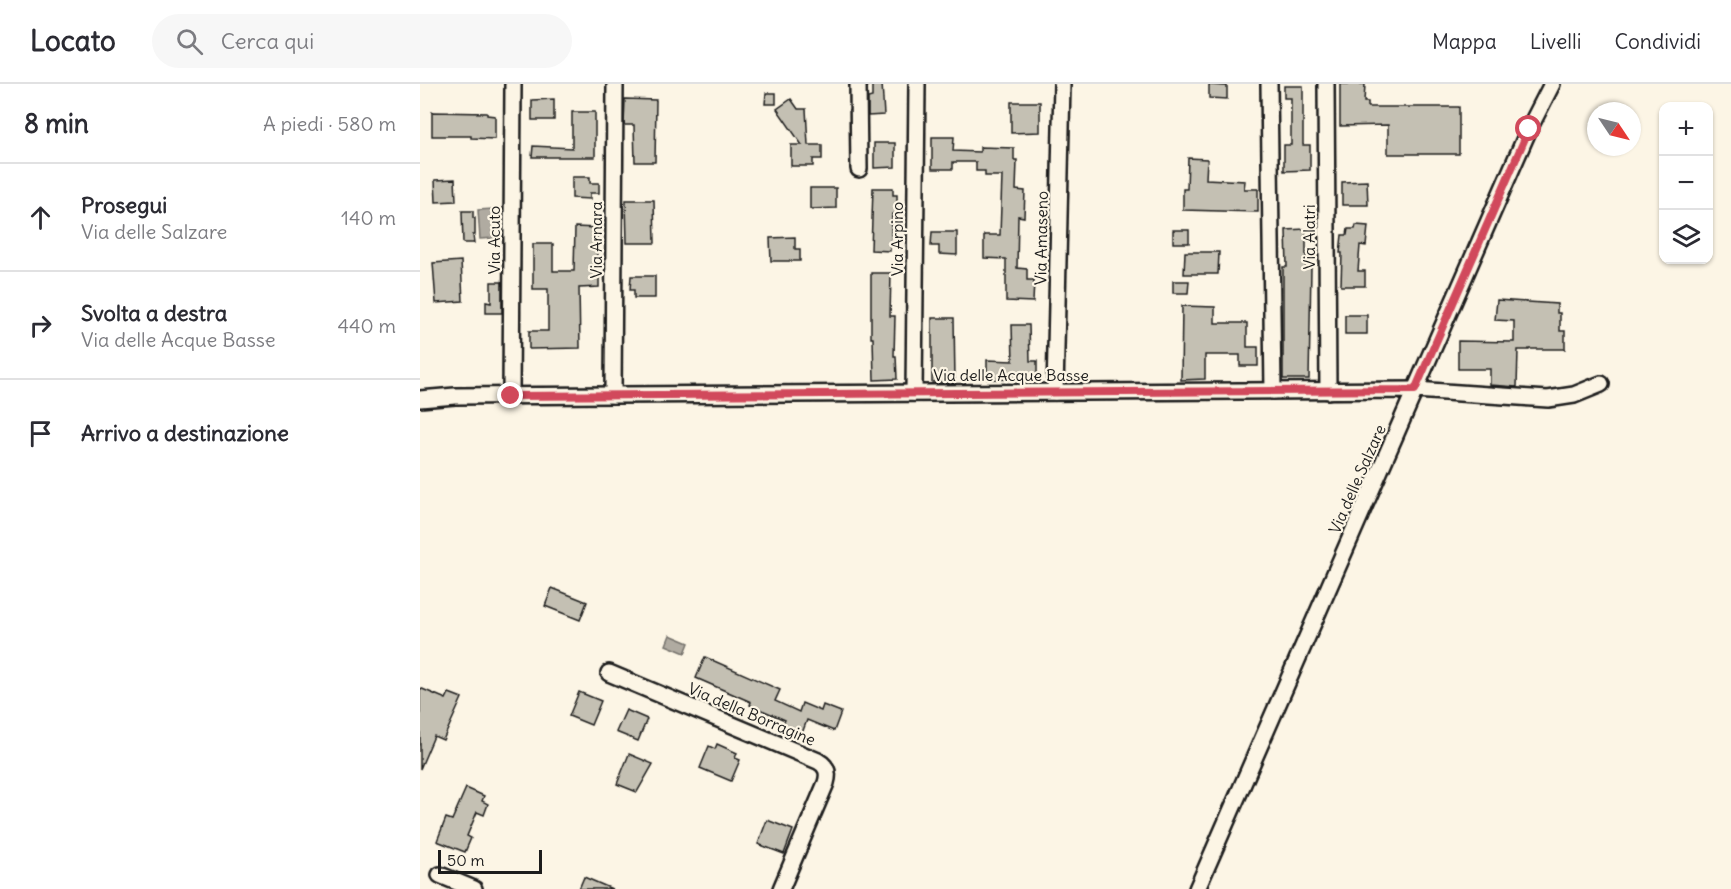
<!DOCTYPE html>
<html lang="it">
<head>
<meta charset="utf-8">
<style>
	body { margin:0; font-family:Delius,sans-serif; background:#f7f7f7; color:#2b2b33 }
	.controls { position:absolute; right:18px; top:18px; display:grid; overflow:hidden; border-radius:12px; box-shadow:0 2px 4px #0004 }
	.controls button { width:54px; height:54px; display:grid; place-items:center; padding:0; border:0; border-bottom:2px solid #e1e1e2; background:#fff; color:#2b2b33; font:30px sans-serif }
	.compass { position:absolute; left:1167px; top:18px; width:54px; height:54px; border-radius:50%; background:#fff; box-shadow:0 2px 4px #0004; rotate:125deg }
	.scale { position:absolute; left:18px; bottom:15px; width:104px; box-sizing:border-box; padding-left:6px; border:3px solid #1c1c1c; border-top:0; font-size:16px; line-height:21px; white-space:nowrap; color:#1c1c1c; -webkit-text-stroke:4px #fcf5e5; paint-order:stroke }
	.stop { position:absolute; width:18px; height:18px; margin:-14px; border:4px solid #d1495b; border-radius:50%; background:#fff }
	.stop.end { background:#d1495b; border-color:#fff; box-shadow:0 2px 6px #0008 }
	.list { margin:0; padding:0; list-style:none }
	h2 { display:flex; justify-content:space-between; align-items:center; height:78px; margin:0; padding:0 24px; font-size:26px }
	h2 small { font-size:20px; font-weight:400; color:#7c7c81 }
	.list li { display:grid; grid-template-columns:39px 1fr auto; gap:18px; align-items:center; box-sizing:border-box; height:108px; padding:0 24px; border-top:2px solid #e1e1e2 }
	.list b { display:block; font-size:22px; white-space:nowrap }
	.list p { margin:0; font-size:20px; white-space:nowrap; color:#7c7c81 }
	.list em { font-size:20px; font-style:normal; color:#7c7c81 }
	.icon { flex:none; width:33px; height:33px; fill:none; stroke:currentColor; stroke-width:2; stroke-linecap:round; stroke-linejoin:round }
	.map { position:relative; flex:none; width:1311px; height:805px; overflow:hidden }
	header { display:flex; align-items:center; gap:36px; box-sizing:border-box; height:84px; padding:0 30px; background:#fff; border-bottom:2px solid #e1e1e2 }
	header strong { font-size:28px }
	nav { display:flex; gap:33px; margin-inline-start:auto; font-size:21px }
	.search { width:420px; height:54px; background:#f7f7f7; display:flex; align-items:center; gap:15px; box-sizing:border-box; padding:0 21px; border-radius:33px; color:#7c7c81; font-size:22px }
	main { display:flex }
	aside { flex:1; background:#fff }
	.map>svg:first-child { display:block }
</style>
</head>
<body>
<header>
<strong>Locato</strong>
<div class="search"><svg class="icon" aria-label="search" viewBox="0 0 24 24"><circle cx="10" cy="10" r="6"/><path d="M15 15l6 6"/></svg>Cerca qui</div>
<nav><a>Mappa</a><a>Livelli</a><a>Condividi</a></nav>
</header>
<main>
<aside>
<h2>8 min<small>A piedi · 580 m</small></h2>
<ul class="list">
<li><svg class="icon" aria-label="ahead" viewBox="0 0 24 24"><path d="M12 20V5M6 11l6-6 6 6"/></svg><div><b>Prosegui</b><p>Via delle Salzare</p></div><em>140 m</em></li>
<li><svg class="icon" aria-label="right" viewBox="0 0 24 24"><path d="M7 20v-9h11M14 6l5 5-5 5"/></svg><div><b>Svolta a destra</b><p>Via delle Acque Basse</p></div><em>440 m</em></li>
<li><svg class="icon" aria-label="arrive" viewBox="0 0 24 24"><path d="M6 21V4h12l-3 4 3 4H6"/></svg><div><b>Arrivo a destinazione</b></div></li>
</ul>
</aside>
<div class="map">
<svg width="1311" height="805" viewBox="0 0 1311 805">
	<rect width="100%" height="100%" fill="#fcf5e5"/>
	<filter id="ink" filterUnits="userSpaceOnUse"><feTurbulence type="fractalNoise" baseFrequency=".0167" numOctaves="2"/><feDisplacementMap in="SourceGraphic" scale="12" xChannelSelector="R" yChannelSelector="G"/><feConvolveMatrix kernelMatrix="1 2 1 2 8 2 1 2 1" color-interpolation-filters="sRGB"/></filter>
	<g filter="url(#ink)">
		<g fill="#b0aba1" stroke="#75726c" stroke-width="1.5">
			<path d="M73 125 75 154 60 155 58 126Z"/>
			<path d="M250 551 269 559 265 569 246 561Z"/>
		</g>
		<g fill="#c4c0b3" stroke="#1c1c1c" stroke-width="1.5">
			<path d="M452 0H462L464 31 448 32V14L452 13Z"/>
			<path d="M920 0H945L944 18H948V23H1039V70H968V41L920 42Z"/>
			<path d="M789 1 807 2V15L789 14Z"/>
			<path d="M864 2H883V61H890V86L864 87V61H871V14H864Z"/>
			<path d="M346 9H356V20H345Z"/>
			<path d="M134 15V36H112V16Z"/>
			<path d="M205 15 236 16 235 78H215L214 41H204Z"/>
			<path d="M371 15 378 25H386L388 61H402V75H393V82H371V61H382L357 25Z"/>
			<path d="M591 18H620V48L591 49Z"/>
			<path d="M12 28 67 29V31L75 32V55L51 54V52H12Z"/>
			<path d="M152 28H175V73H112L113 62 152 64Z"/>
			<path d="M512 53H534L533 67 560 68V63L594 64V76H597L596 106 605 107 604 133 598 132 597 184 607 185V196H614L613 218 586 217V175L564 174V151H580L582 92H565V87H556V78H533V85H512Z"/>
			<path d="M454 59H475V83L454 84Z"/>
			<path d="M768 74 787 75 786 95 825 97 824 105H838V128L763 126V105H767Z"/>
			<path d="M152 93H170V99H179V109H170V115L152 114Z"/>
			<path d="M35 95 36 117 16 118 15 96Z"/>
			<path d="M947 97 948 121H922V98Z"/>
			<path d="M390 104H416V124L390 125Z"/>
			<path d="M453 104H473V111H477V130H472L470 167 451 166Z"/>
			<path d="M206 116H234L235 159H207Z"/>
			<path d="M42 127H53V134H55V151H53L54 159H43Z"/>
			<path d="M936 141 948 142 946 162 940 161 938 187H945V202H921L922 169H920L922 151H927L928 145H935Z"/>
			<path d="M155 143 177 144V186H179V203L159 204 160 264 109 265V247H128V205H113V160H133V187H154Z"/>
			<path d="M886 145V183H891L889 295H863V183H867L866 146Z"/>
			<rect x="753" y="146" width="16" height="13"/>
			<path d="M512 148H537V171L519 170V162H511Z"/>
			<path d="M375 153V165H380V177H351L350 154Z"/>
			<path d="M765 168H799L798 190H764Z"/>
			<path d="M41 177 43 217 16 219 13 179Z"/>
			<path d="M451 189H471L470 232H475L474 272H476L477 295 454 296 453 254H451Z"/>
			<path d="M211 192H235V214H214V206H210Z"/>
			<path d="M753 197H769L768 209H753Z"/>
			<path d="M71 198H82V229H66V218L71 219Z"/>
			<path d="M1077 216 1137 220V229H1140V247H1145V265H1109V266H1098L1097 303 1070 301V285H1038V257L1094 258V237L1075 236Z"/>
			<path d="M762 222 795 223V239H827V263H838V282H820V271H785V295L761 296Z"/>
			<rect x="925" y="231" width="22" height="19"/>
			<path d="M512 234H534L535 298H512Z"/>
			<path d="M592 241H609L610 277H617V296L567 295V276L593 277Z"/>
			<path d="M132 504 167 518 160 536 125 522Z"/>
			<path d="M285 573 360 606 355 617 379 628 382 619 401 627 403 621 421 628 414 647 387 636 381 652 361 644 365 636 330 621 331 618 276 594Z"/>
			<path d="M0 604 26 615 29 609 42 614 23 656 14 652 0 685Z"/>
			<path d="M159 608 181 617 171 641 149 632Z"/>
			<path d="M206 626 227 635 218 657 196 648Z"/>
			<path d="M297 660 317 669 315 674 320 676 311 697 280 684 289 662 295 665Z"/>
			<path d="M209 670 233 680 217 708 197 700Z"/>
			<path d="M46 704 64 712 62 717 68 720 64 731 57 728 47 752 51 754 45 768 17 757 26 734 32 736Z"/>
			<path d="M347 736 373 746 364 770 338 760Z"/>
			<path d="M164 793 192 805H159Z"/>
		</g>
		<g fill="none" stroke-linecap="round" stroke-linejoin="round">
			<g stroke="#1c1c1c" stroke-width="20">
				<g id="street">
					<path d="M438 0 439 85"/>
					<path d="M849 0 853 307"/>
					<path d="M906 0 908 307"/>
					<path d="M635 308 642 0"/>
					<path d="M494 309 497 0"/>
					<path d="M193 311 195 0"/>
					<path d="M91 312 93 0"/>
					<path d="M0 315 35 312 995 306 1128 315 1154 311 1181 300"/>
					<path d="M189 589 398 677C407 682 409 689 406 699L361 805"/>
					<path d="M20 791 54 805"/>
					<path d="M777 805 1109 45 1132 0"/>
				</g>
			</g>
			<use href="#street" stroke="#fcf5e5" stroke-width="15"/>
		</g>
	</g>
	<g fill="none" stroke-linecap="round" stroke-linejoin="round" filter="url(#ink)">
		<path stroke="#d1495b" stroke-width="8" d="M91 312 995 306 1109 45"/>
	</g>
	<g text-anchor="middle" stroke-width="4.5" stroke-linejoin="round" paint-order="stroke">
		<g font-size="16" fill="#1c1c1c" stroke="#fcf5e5">
			<text transform="translate(889 153) rotate(-90)" y="6">Via Alatri</text>
			<text transform="translate(621 154) rotate(-89)" y="6">Via Amaseno</text>
			<text transform="translate(477 155) rotate(-90)" y="6">Via Arpino</text>
			<text transform="translate(74 156) rotate(-90)" y="6">Via Acuto</text>
			<text transform="translate(176 156) rotate(-90)" y="6">Via Arnara</text>
			<text x="591" y="297">Via delle Acque Basse</text>
			<text transform="translate(937 395) rotate(-66)" y="6">Via delle Salzare</text>
			<text transform="translate(332 630) rotate(23)" y="6">Via della Borragine</text>
		</g>
	</g>
</svg>
<div class="controls">
<button>+</button>
<button>−</button>
<button><svg class="icon" aria-label="layers" viewBox="0 0 24 24"><path d="M12 4l9 5-9 5-9-5zM3 14l9 5 9-5"/></svg></button>
</div>
<svg class="compass" viewBox="-18 -18 36 36"><path d="M0-13l5 13h-10z" fill="#e53935"/><path d="M0 13l5-13h-10z" fill="#7c7c81"/></svg>
<div class="scale">50 m</div>
<div class="stop" style="left:1109px;top:45px"></div>
<div class="stop end" style="left:91px;top:312px"></div>
</div>
</main>
</body>
</html>
